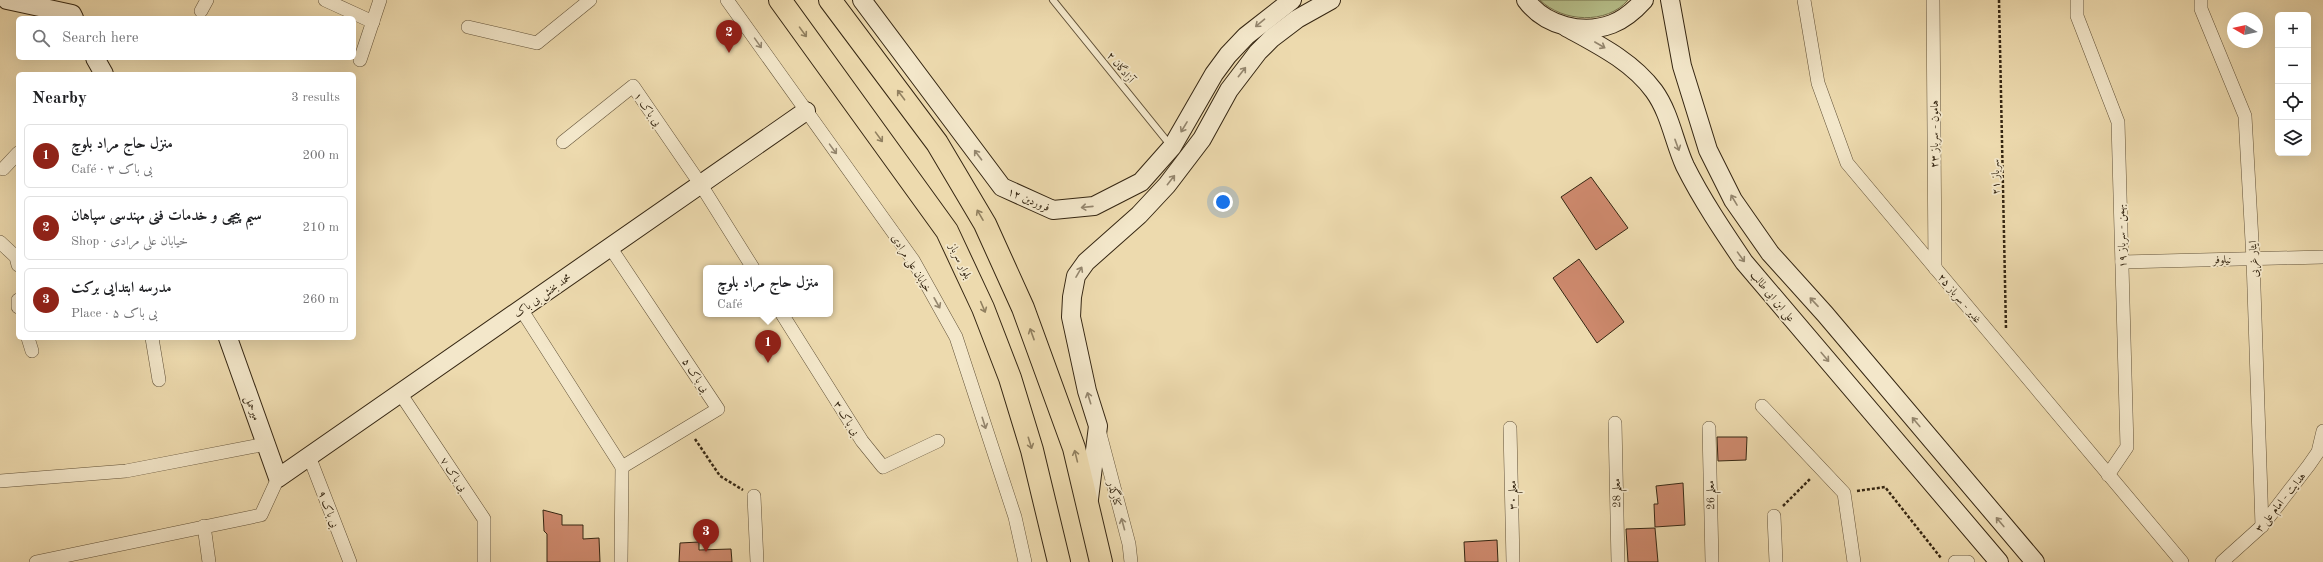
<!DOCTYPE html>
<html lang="en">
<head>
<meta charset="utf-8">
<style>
	body { margin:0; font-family:"Old Standard TT",Amiri,serif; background:#f6f6f6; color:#202124 }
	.controls { position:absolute; right:12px; top:12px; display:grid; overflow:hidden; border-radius:6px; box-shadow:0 4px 16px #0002 }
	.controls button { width:36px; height:36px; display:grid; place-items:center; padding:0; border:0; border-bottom:1px solid #e0e0e0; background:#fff; color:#202124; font:20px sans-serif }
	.compass { position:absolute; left:2227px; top:12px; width:36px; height:36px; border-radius:50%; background:#fff; box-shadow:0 4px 16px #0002; rotate:279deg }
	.you { position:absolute; left:1223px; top:202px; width:14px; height:14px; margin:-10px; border:3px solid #fff; border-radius:50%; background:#1a73e8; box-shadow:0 0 0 6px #1a73e833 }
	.badge { display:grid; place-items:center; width:26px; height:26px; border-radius:50%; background:#8f2418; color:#fff; font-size:13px; font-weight:700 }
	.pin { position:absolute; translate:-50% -33px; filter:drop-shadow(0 1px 2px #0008) }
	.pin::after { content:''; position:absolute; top:21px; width:14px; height:12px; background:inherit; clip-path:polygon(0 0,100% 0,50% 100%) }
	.popup { position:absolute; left:703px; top:265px; width:130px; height:52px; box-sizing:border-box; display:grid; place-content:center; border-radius:6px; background:#fff; filter:drop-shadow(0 1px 3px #0005); font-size:13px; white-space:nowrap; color:#757577 }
	.popup b { font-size:15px; color:#202124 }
	.popup::after { content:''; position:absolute; left:50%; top:100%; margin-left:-8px; border:8px solid transparent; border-top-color:#fff }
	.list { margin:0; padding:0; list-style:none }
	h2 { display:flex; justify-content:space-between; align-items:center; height:52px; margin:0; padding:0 16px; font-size:17px }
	h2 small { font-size:13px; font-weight:400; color:#757577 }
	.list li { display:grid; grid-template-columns:26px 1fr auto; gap:12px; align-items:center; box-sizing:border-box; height:64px; margin:0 8px 8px; padding:0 8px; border:1px solid #e0e0e0; border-radius:6px }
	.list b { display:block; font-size:15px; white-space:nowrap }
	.list p { margin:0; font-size:13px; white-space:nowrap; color:#757577 }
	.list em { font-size:13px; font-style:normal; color:#757577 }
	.icon { flex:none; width:22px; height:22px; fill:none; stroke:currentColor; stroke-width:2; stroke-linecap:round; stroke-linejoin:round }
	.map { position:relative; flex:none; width:2323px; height:562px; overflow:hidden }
	.search { position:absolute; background:#fff; box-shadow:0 4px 16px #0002; left:16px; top:16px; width:340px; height:44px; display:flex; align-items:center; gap:10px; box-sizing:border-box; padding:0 14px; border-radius:6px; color:#757577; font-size:15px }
	.panel { position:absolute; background:#fff; box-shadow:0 4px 16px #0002; left:16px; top:72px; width:340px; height:268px; border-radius:6px }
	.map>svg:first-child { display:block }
</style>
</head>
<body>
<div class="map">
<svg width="2323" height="562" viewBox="0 0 2323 562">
	<rect width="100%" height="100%" fill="#eddaae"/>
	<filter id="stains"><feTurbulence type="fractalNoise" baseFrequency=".005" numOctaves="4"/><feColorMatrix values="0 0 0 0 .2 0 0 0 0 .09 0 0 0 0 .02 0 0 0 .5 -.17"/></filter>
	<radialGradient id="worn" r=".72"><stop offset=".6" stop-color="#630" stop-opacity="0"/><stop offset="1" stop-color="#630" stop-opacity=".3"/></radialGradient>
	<path fill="#b7c08b" stroke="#76734e" d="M1540 0H1628C1607 25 1562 22 1540 0Z"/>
	<g fill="#cd896d" stroke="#352612">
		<path d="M1591 177 1628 228 1596 250 1561 197Z"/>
		<path d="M1579 259 1624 322 1597 343 1553 278Z"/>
		<path d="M1717 437H1747L1746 460 1718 461Z"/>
		<path d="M1683 483 1685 525 1655 527 1654 504H1658L1656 486Z"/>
		<path d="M543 510 562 515V525H583V539L599 538 600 562H547V534L544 531Z"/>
		<path d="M1655 528 1658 562H1628L1626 529Z"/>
		<path d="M1497 540 1498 562H1465L1464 542Z"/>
		<path d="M699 542V550L731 549 732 562H679L680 543Z"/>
	</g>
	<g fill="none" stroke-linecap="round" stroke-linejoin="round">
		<g stroke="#635339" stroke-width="8">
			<path id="lane" d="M1053 0 1171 146"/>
		</g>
		<g stroke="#635339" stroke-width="14">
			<g id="street">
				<path d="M325 0 373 22"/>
				<path d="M727 0 913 260 956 337 1015 517 1025 562"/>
				<path d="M1804 0 1818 83 1847 163 2182 562"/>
				<path d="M1933 0 1935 268"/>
				<path d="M2077 0V16L2118 122 2127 447 2108 475"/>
				<path d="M2201 0V9L2245 116 2253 259 2262 526"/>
				<path d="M201 11 207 0"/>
				<path d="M468 27 537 43 590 0"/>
				<path d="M360 60 380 0"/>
				<path d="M563 142 633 86 701 185 753 268"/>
				<path d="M3 169 18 153"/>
				<path d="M0 242 16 257 18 265"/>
				<path d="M610 247 718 409 622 467"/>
				<path d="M2122 262 2323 257"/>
				<path d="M18 300V307"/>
				<path d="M521 309 622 467 621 562"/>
				<path d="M782 314 862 441 883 467 938 441"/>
				<path d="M28 338 32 351"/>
				<path d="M152 338 159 380"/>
				<path d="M400 393 484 519V562"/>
				<path d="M1762 406 1844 493 1854 562"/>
				<path d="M1615 423 1618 562"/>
				<path d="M1510 428 1513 562"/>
				<path d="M1709 428 1712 562"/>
				<path d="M1100 434 1129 544 1131 562"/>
				<path d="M309 456 350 562"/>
				<path d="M0 481 126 471 266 444"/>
				<path d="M754 496 757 562"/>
				<path d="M1774 516 1776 562"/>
				<path d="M204 526 209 562"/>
				<path d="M36 562 261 515 278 478"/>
				<path d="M1955 562H1968"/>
				<path d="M2222 562 2262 526 2309 465 2318 452 2323 431"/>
			</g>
		</g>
		<g stroke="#352612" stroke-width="20">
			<g id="secondary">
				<path d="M7 0 72 14 74 18"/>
				<path d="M862 0 1002 187 1053 210 1094 206 1141 182 1172 147 1214 74 1228 55 1246 36 1292 0"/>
				<path d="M1526 0C1545 26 1583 35 1612 24 1625 19 1635 10 1644 0"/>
				<path d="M1670 0 1682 66 1708 150 1733 200 1770 253 1825 314 2035 562"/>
				<path d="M1566 27C1597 44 1632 61 1654 91 1670 113 1674 142 1685 166 1702 200 1723 231 1744 262L1999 562"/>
				<path d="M95 58 104 74"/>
				<path d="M228 338 278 478 806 111"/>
				<path d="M1089 499 1098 426 1087 391 1071 317 1072 297 1076 276 1086 262 1139 215 1167 185 1202 139 1229 90 1258 52 1272 38 1297 19 1331 0"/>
			</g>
		</g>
		<g stroke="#352612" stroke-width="24">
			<g id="highway">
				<path d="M780 0 947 231 983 308 1010 378 1032 450 1059 562"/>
				<path d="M830 0 937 143 985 224 1023 308 1074 448 1101 562"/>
			</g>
		</g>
		<g stroke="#352612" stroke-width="2.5" stroke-dasharray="3 2" stroke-linecap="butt">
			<path d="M1999 0 2006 329"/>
			<path d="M695 439 720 476 743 490"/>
			<path d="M1857 491 1885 487 1941 558"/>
			<path d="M1783 506 1811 478"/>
		</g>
		<use href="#lane" stroke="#f3e7ca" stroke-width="6"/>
		<use href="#street" stroke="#f3e7ca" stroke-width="13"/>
		<use href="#secondary" stroke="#f3e7ca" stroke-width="18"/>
		<use href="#highway" stroke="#eddaae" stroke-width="22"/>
	</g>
	<defs><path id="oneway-shaft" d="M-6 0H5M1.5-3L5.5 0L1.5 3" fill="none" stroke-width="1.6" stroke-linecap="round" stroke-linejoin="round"/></defs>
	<g stroke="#94866e">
		<use href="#oneway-shaft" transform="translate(1260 23) rotate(140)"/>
		<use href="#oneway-shaft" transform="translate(758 43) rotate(55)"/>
		<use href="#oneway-shaft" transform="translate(1600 45) rotate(30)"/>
		<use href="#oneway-shaft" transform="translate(1242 72) rotate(-52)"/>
		<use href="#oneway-shaft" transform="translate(1184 127) rotate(121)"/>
		<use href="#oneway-shaft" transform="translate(1677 145) rotate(70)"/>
		<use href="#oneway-shaft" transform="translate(833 149) rotate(54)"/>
		<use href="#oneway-shaft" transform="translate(978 155) rotate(-127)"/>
		<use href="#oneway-shaft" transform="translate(1171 180) rotate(-52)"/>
		<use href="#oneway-shaft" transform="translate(1734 200) rotate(-121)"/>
		<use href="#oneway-shaft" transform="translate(1087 207) rotate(174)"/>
		<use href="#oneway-shaft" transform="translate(1741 257) rotate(54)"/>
		<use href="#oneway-shaft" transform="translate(1079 272) rotate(-60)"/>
		<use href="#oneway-shaft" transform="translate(1814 302) rotate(-133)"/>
		<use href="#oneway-shaft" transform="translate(937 303) rotate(61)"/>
		<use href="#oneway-shaft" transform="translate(1825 357) rotate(50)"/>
		<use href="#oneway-shaft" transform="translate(1089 398) rotate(-107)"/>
		<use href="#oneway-shaft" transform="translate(1916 422) rotate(-130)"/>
		<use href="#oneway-shaft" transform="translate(984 423) rotate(72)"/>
		<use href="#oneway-shaft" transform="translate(2000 522) rotate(-130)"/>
		<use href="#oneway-shaft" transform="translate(1123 524) rotate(-105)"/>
	</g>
	<g stroke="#918060">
		<use href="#oneway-shaft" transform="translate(803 32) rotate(54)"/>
		<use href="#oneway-shaft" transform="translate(901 95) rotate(-127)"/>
		<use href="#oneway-shaft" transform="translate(879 137) rotate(54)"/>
		<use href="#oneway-shaft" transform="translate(980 215) rotate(-120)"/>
		<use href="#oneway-shaft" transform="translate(983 307) rotate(67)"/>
		<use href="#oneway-shaft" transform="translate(1032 334) rotate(-110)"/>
		<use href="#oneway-shaft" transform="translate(1030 443) rotate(73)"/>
		<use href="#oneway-shaft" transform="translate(1076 456) rotate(-104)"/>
	</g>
	<g text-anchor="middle" stroke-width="3.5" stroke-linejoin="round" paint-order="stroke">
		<g font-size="11" fill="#352612" stroke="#f3e7ca">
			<text transform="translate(1121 67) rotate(51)" y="4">آزادگان ۲</text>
			<text transform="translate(648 109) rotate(55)" y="4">بی باک ۱</text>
			<text transform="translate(1934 134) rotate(-90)" y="4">هامون - سرباز ۲۳</text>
			<text transform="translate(1995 177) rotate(-91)" y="4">سرباز ۲۱</text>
			<text transform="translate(1029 199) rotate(23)" y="4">۱۲ فروردین</text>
			<text transform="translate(2121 236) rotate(-92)" y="4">بهمن - سرباز ۱۹</text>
			<text transform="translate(2222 259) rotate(-1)" y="4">نیلوفر</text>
			<text transform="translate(2253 259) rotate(-93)" y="4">ایثار غربی</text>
			<text transform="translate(961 261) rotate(64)" y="4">بلوار سرباز</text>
			<text transform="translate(912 263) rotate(58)" y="4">خیابان علی مرادی</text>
			<text transform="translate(542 295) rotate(-35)" y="4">محمد بخش بی باک</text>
			<text transform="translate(1773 296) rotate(50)" y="4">علی ابن ابی طالب</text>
			<text transform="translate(1960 298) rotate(50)" y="4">غدیر - سرباز ۲۵</text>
			<text transform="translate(696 375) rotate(56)" y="4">بی باک ۵</text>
			<text transform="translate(253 408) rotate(70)" y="4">میرحمل</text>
			<text transform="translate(847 418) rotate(58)" y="4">بی باک ۳</text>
			<text transform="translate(454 474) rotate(56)" y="4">بی باک ۷</text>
			<text transform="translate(1616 493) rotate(-91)" y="4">معلم 28</text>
			<text transform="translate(1115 494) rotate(75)" y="4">کنارگذر</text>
			<text transform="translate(1512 495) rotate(-91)" y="4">معلم ۳۰</text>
			<text transform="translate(1710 495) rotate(-91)" y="4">معلم 26</text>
			<text transform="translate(2280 502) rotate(-51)" y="4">هدایت - امام علی ۳</text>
			<text transform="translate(329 509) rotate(69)" y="4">بی باک ۹</text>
		</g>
	</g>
	<rect width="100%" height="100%" filter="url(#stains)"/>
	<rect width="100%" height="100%" fill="url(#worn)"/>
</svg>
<div class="controls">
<button>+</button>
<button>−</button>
<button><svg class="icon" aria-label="locate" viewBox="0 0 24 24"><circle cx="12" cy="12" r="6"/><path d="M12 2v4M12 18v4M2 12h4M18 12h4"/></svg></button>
<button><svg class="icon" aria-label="layers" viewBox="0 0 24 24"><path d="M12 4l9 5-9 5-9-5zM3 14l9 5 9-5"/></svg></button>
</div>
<svg class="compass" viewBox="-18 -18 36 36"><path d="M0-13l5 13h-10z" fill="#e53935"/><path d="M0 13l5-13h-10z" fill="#757577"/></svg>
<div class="you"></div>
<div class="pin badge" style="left:768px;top:363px">1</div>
<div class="popup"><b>منزل حاج مراد بلوچ</b>Café</div>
<div class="pin badge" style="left:729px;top:53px">2</div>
<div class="pin badge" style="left:706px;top:552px">3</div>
<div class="search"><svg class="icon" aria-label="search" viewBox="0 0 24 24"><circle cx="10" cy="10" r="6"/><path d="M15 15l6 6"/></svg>Search here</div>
<section class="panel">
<h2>Nearby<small>3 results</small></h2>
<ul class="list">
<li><span class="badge">1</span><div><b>منزل حاج مراد بلوچ</b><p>Café · بی باک ۳</p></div><em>200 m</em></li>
<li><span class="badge">2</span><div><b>سیم پیچی و خدمات فنی مهندسی سپاهان</b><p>Shop · خیابان علی مرادی</p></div><em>210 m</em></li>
<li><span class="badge">3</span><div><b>مدرسه ابتدایی برکت</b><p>Place · بی باک ۵</p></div><em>260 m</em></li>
</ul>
</section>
</div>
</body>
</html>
